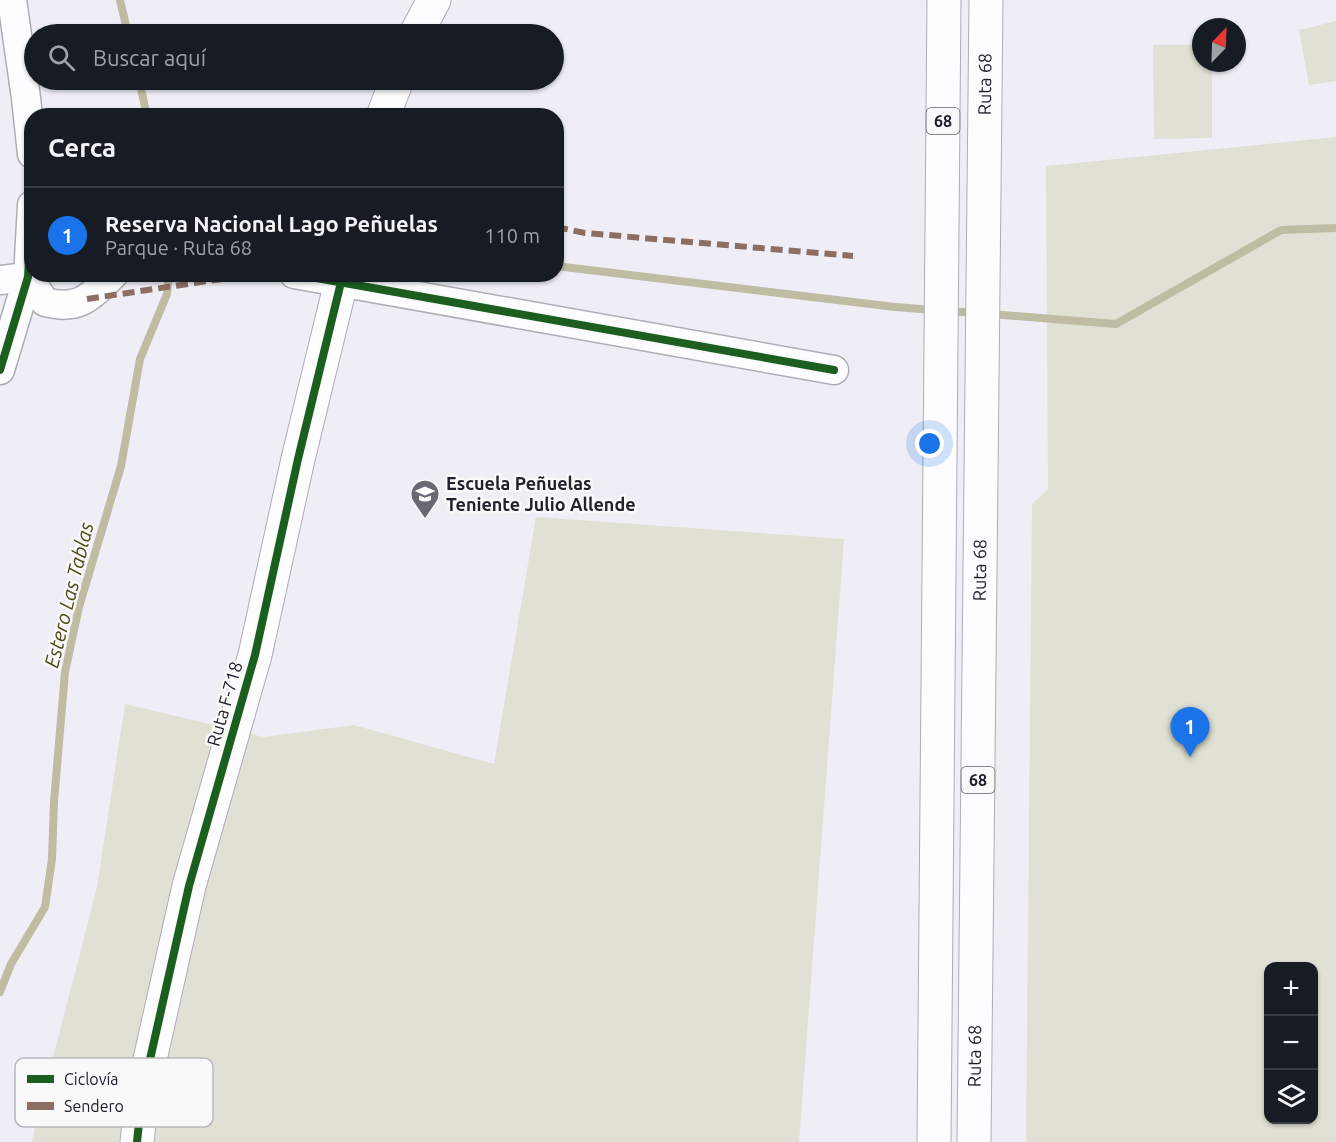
<!DOCTYPE html>
<html lang="es">
<head>
<meta charset="utf-8">
<style>
	body { margin:0; font-family:Ubuntu,sans-serif; background:#20242c; color:#f1f3f6 }
	.controls { position:absolute; right:18px; bottom:18px; display:grid; overflow:hidden; border-radius:12px; box-shadow:0 2px 4px #0004 }
	.controls button { width:54px; height:54px; display:grid; place-items:center; padding:0; border:0; border-bottom:2px solid #363941; background:#171b24; color:#f1f3f6; font:30px sans-serif }
	.compass { position:absolute; left:1192px; top:18px; width:54px; height:54px; border-radius:50%; background:#171b24; box-shadow:0 2px 4px #0004; rotate:23deg }
	.you { position:absolute; left:930px; top:444px; width:21px; height:21px; margin:-15px; border:4px solid #fff; border-radius:50%; background:#1a73e8; box-shadow:0 0 0 9px #1a73e833 }
	.badge { display:grid; place-items:center; width:39px; height:39px; border-radius:50%; background:#1a73e8; color:#fff; font-size:20px; font-weight:700 }
	.pin { position:absolute; translate:-50% -50px; filter:drop-shadow(0 2px 3px #0008) }
	.pin::after { content:''; position:absolute; top:32px; width:21px; height:18px; background:inherit; clip-path:polygon(0 0,100% 0,50% 100%) }
	.list { margin:0; padding:0; list-style:none }
	h2 { display:flex; justify-content:space-between; align-items:center; height:78px; margin:0; padding:0 24px; font-size:26px }
	h2 small { font-size:20px; font-weight:400; color:#9ea1a6 }
	.list li { display:grid; grid-template-columns:39px 1fr auto; gap:18px; align-items:center; box-sizing:border-box; height:96px; padding:0 24px; border-top:2px solid #363941 }
	.list b { display:block; font-size:22px; white-space:nowrap }
	.list p { margin:0; font-size:20px; white-space:nowrap; color:#9ea1a6 }
	.list em { font-size:20px; font-style:normal; color:#9ea1a6 }
	.icon { flex:none; width:33px; height:33px; fill:none; stroke:currentColor; stroke-width:2; stroke-linecap:round; stroke-linejoin:round }
	.map { position:relative; flex:none; width:1336px; height:1142px; overflow:hidden }
	.search { position:absolute; background:#171b24; box-shadow:0 2px 4px #0004; left:24px; top:24px; width:540px; height:66px; display:flex; align-items:center; gap:15px; box-sizing:border-box; padding:0 21px; border-radius:33px; color:#9ea1a6; font-size:22px }
	.panel { position:absolute; background:#171b24; box-shadow:0 2px 4px #0004; left:24px; top:108px; width:540px; height:174px; border-radius:24px }
	.map>svg:first-child { display:block }
</style>
</head>
<body>
<div class="map">
<svg width="1336" height="1142" viewBox="0 0 1336 1142">
	<rect width="100%" height="100%" fill="#efeef6"/>
	<g fill="#e1e0d4" fill-rule="evenodd">
		<path d="M1336 21V81L1309 85 1299 30Z"/>
		<path d="M1153 45H1201V63H1212V138L1154 139Z"/>
		<path d="M1336 137V1142H1026L1032 504 1048 489 1046 166ZM1268 966H1314V1120H1268Z"/>
		<path d="M536 517 844 539 799 1142H32L41 1095 54 1054 97 887 125 704 264 737 354 725 494 764Z"/>
	</g>
	<g fill="none" stroke-linecap="round" stroke-linejoin="round">
		<g stroke="#bebca2" stroke-width="8">
			<path d="M120 0 128 34"/>
			<path d="M139 80 147 116"/>
			<path d="M556 266 895 307 934 310"/>
			<path d="M949 311 976 313"/>
			<path d="M991 314 1116 324 1281 230 1336 228"/>
			<path d="M0 992 11 964 45 907 52 859 54 802 65 672 79 607 121 466 140 359 167 294 169 274"/>
		</g>
		<g stroke="#aeadb7" stroke-width="31">
			<g id="street">
				<path d="M12 0 26 98 32 154"/>
				<path d="M294 274 834 370"/>
				<path d="M28 277 45 302C80 311 90 297 114 274"/>
				<path d="M0 280 28 277"/>
				<path d="M0 370 28 277 32 205"/>
			</g>
		</g>
		<g stroke="#aeadb7" stroke-width="35">
			<g id="secondary">
				<path d="M416 34 434 0"/>
				<path d="M383 116 397 80"/>
				<path d="M137 1142 142 1095 189 886 255 655 298 459 343 274"/>
			</g>
		</g>
		<g stroke="#aeadb7" stroke-width="35">
			<g id="highway">
				<path d="M934 1142 944 0"/>
				<path id="s1" d="M974 1142 986 0"/>
			</g>
		</g>
		<use href="#street" stroke="#fdfcfe" stroke-width="28"/>
		<use href="#secondary" stroke="#fdfcfe" stroke-width="33"/>
		<use href="#highway" stroke="#fdfcfe" stroke-width="33"/>
		<g stroke="#8d6e63" stroke-width="6" stroke-dasharray="12 6" stroke-linecap="butt">
			<path d="M556 227 585 233 853 256"/>
			<path d="M87 299 255 274"/>
		</g>
		<g stroke="#f9f9f9" stroke-width="11">
			<g id="cycleway">
				<path d="M294 274 834 370"/>
				<path d="M0 370 28 277 32 205"/>
				<path d="M137 1142 142 1095 189 886 255 655 298 459 343 274"/>
			</g>
		</g>
		<use href="#cycleway" stroke="#1b5e20" stroke-width="8"/>
	</g>
	<defs>
		<g id="school-pin" transform="scale(1.5)"><path d="M0 17L-7.5 6A9.5 9.5 0 1 1 7.5 6Z" fill="#696873" stroke="#f9f9f9"/><path d="M0-5L7-2L0 1L-7-2ZM-4 1L0 2.5L4 1V4Q0 6-4 4Z" fill="#fff"/></g>
	</defs>
	<g fill-rule="evenodd">
		<use href="#school-pin" x="425" y="494"/>
	</g>
	<g text-anchor="middle" stroke-width="5" stroke-linejoin="round" paint-order="stroke">
		<g fill="#f9f9f9" stroke="#62616a" stroke-width="1.5">
			<rect x="926.5" y="108" width="33" height="26" rx="4.5"/>
			<rect x="961.5" y="767" width="33" height="26" rx="4.5"/>
		</g>
		<g font-size="16" font-weight="bold" fill="#21202d">
			<text x="943" y="127">68</text>
			<text x="978" y="786">68</text>
		</g>
		<g font-size="18" fill="#21202d" stroke="#f9f9f9">
			<text dy="6" stroke="none"><textPath href="#s1" startOffset="1058">Ruta 68</textPath></text>
			<text dy="6" stroke="none"><textPath href="#s1" startOffset="572">Ruta 68</textPath></text>
			<text transform="translate(225 704) rotate(-74)" y="6">Ruta F-718</text>
			<text dy="6" stroke="none"><textPath href="#s1" startOffset="86">Ruta 68</textPath></text>
		</g>
		<g font-size="18" font-weight="bold" fill="#21202d" stroke="#f9f9f9" text-anchor="start">
			<text x="446" y="490">Escuela Peñuelas<tspan x="446" dy="21">Teniente Julio Allende</tspan></text>
		</g>
		<g font-size="20" font-style="italic" fill="#4c4816" stroke="#f9f9f9">
			<text transform="translate(69 595) rotate(-76)" y="7">Estero Las Tablas</text>
		</g>
	</g>
	<rect x="15" y="1058" width="198" height="69" rx="9" fill="#f9f9f9" stroke="#b8b8bc" stroke-width="1.5"/>
	<rect x="27" y="1075" width="27" height="8" fill="#1b5e20"/>
	<rect x="27" y="1102" width="27" height="8" fill="#8d6e63"/>
	<g font-size="16" fill="#21202d">
		<text x="64" y="1085">Ciclovía</text>
		<text x="64" y="1112">Sendero</text>
	</g>
</svg>
<div class="controls">
<button>+</button>
<button>−</button>
<button><svg class="icon" aria-label="layers" viewBox="0 0 24 24"><path d="M12 4l9 5-9 5-9-5zM3 14l9 5 9-5"/></svg></button>
</div>
<svg class="compass" viewBox="-18 -18 36 36"><path d="M0-13l5 13h-10z" fill="#e53935"/><path d="M0 13l5-13h-10z" fill="#9ea1a6"/></svg>
<div class="you"></div>
<div class="pin badge" style="left:1190px;top:757px">1</div>
<div class="search"><svg class="icon" aria-label="search" viewBox="0 0 24 24"><circle cx="10" cy="10" r="6"/><path d="M15 15l6 6"/></svg>Buscar aquí</div>
<section class="panel">
<h2>Cerca<small></small></h2>
<ul class="list">
<li><span class="badge">1</span><div><b>Reserva Nacional Lago Peñuelas</b><p>Parque · Ruta 68</p></div><em>110 m</em></li>
</ul>
</section>
</div>
</body>
</html>
